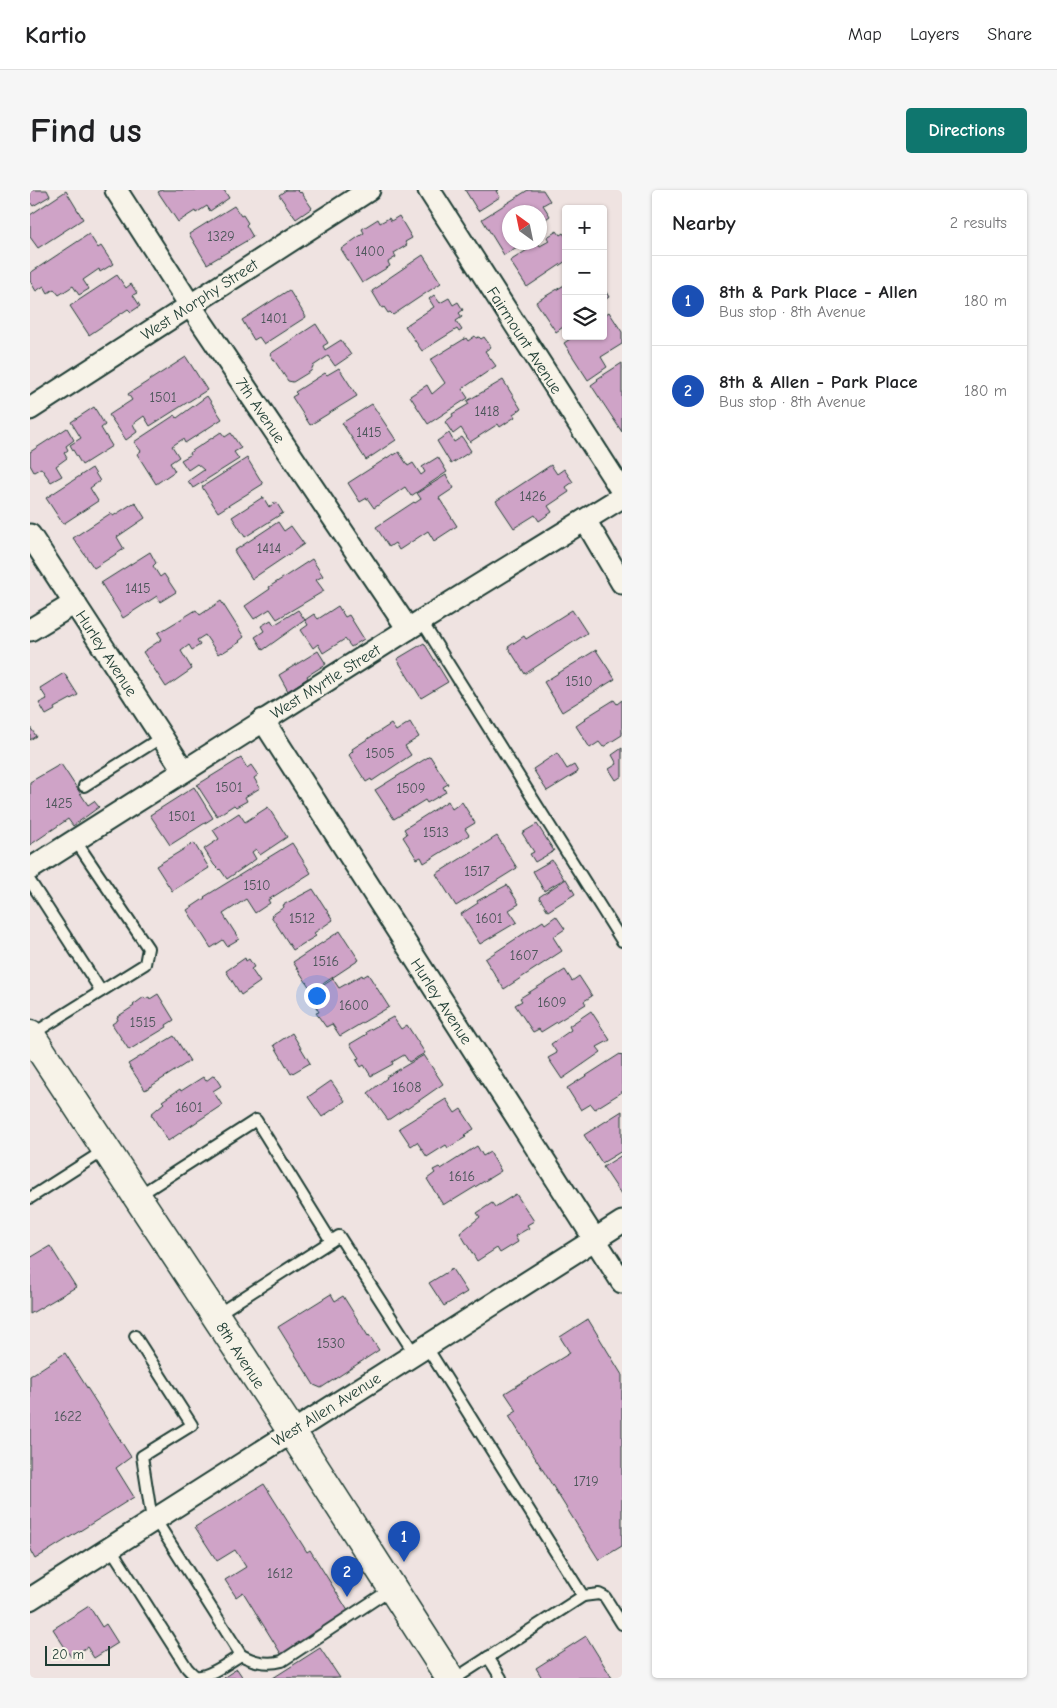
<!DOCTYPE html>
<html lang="en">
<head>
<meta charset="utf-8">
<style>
	body { margin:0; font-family:"Comic Neue",sans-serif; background:#f6f6f6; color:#202124 }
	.controls { position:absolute; right:15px; top:15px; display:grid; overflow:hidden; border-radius:5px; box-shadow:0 1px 4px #0004 }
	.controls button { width:45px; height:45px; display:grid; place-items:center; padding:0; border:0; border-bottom:1px solid #e0e0e0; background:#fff; color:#202124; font:25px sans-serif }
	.compass { position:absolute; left:472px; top:15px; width:45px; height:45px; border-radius:50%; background:#fff; box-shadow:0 1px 4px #0004; rotate:327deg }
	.scale { position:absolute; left:15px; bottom:12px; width:65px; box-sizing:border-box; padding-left:5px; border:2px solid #1f3d34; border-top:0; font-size:14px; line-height:18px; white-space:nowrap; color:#1f3d34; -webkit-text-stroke:4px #f7f3e8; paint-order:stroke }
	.you { position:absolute; left:286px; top:805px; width:18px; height:18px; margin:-12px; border:4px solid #fff; border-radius:50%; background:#1a73e8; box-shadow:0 0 0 8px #1a73e833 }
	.badge { display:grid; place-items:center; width:32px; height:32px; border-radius:50%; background:#0f766e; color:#fff; font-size:16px; font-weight:700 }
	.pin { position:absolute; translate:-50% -41px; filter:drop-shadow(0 1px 2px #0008) }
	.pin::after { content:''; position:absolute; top:26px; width:18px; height:15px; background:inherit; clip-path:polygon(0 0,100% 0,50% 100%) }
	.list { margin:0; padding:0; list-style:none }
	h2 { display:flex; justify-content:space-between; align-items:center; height:65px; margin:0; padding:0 20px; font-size:21px }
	h2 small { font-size:16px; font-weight:400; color:#757577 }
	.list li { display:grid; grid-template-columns:32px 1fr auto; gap:15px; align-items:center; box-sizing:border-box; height:90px; padding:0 20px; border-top:1px solid #e0e0e0 }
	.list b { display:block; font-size:19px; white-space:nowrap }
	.list p { margin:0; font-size:16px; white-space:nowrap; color:#757577 }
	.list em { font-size:16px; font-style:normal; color:#757577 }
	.icon { flex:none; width:28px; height:28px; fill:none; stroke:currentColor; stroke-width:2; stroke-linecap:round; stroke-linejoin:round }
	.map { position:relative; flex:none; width:592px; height:1488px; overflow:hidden; border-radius:5px }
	header { display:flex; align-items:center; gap:30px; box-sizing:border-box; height:70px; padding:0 25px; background:#fff; border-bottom:1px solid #e0e0e0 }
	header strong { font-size:24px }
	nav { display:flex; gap:28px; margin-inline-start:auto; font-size:18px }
	.intro { display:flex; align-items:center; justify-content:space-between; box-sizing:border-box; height:120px; padding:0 30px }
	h1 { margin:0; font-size:35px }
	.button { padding:12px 22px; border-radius:5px; background:#0f766e; color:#fff; font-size:18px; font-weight:700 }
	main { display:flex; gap:30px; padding:0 30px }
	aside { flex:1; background:#fff; border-radius:5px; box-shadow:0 1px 4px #0004 }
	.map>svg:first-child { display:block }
</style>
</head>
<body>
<header>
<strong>Kartio</strong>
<nav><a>Map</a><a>Layers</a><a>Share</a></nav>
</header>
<div class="intro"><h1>Find us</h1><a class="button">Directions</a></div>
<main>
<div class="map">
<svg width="592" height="1488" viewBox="0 0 592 1488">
	<rect width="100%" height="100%" fill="#efe3e1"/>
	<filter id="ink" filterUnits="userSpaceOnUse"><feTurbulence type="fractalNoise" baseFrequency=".02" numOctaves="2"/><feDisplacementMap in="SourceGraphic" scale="10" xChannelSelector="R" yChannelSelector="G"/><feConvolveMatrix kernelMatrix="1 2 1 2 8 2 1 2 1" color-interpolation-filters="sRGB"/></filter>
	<g filter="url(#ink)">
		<g fill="#cfa3c7" stroke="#1f3d34">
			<path d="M0 0H17L20 6 3 16 0 12Z"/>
			<path d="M132 0H194L199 8 180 21 177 16 166 23 165 21 148 32 128 2Z"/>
			<path d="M256 0H267L270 3 271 2 282 18 266 29 249 5Z"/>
			<path d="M435 0H469L466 1 470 7 448 21Z"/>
			<path d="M498 0H513L520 11 513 15 520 26 510 33V22H480V52L492 54 474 65 452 29Z"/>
			<path d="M36 1 53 29 8 58 0 47V25Z"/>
			<path d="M204 16 211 26 213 25 218 33 216 35 223 47 177 74 159 44Z"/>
			<path d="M369 26 382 48 375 52 377 55 364 63 366 67 358 72 360 76 332 93 311 59 334 43 332 39 348 29 350 33 359 28 361 31Z"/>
			<path d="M527 41 530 45 533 43 536 47V71L497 97 480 71 508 53 510 56 519 51 517 47Z"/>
			<path d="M59 44 68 58 71 56 83 74 70 82 69 79 53 90 59 99 49 105 43 96 29 105 24 99 18 103 14 96 6 101 0 91V83Z"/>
			<path d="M393 65 411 93 363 125 360 122 358 123 354 117 352 118 342 101 351 95 350 94Z"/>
			<path d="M87 85 96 98 101 94 107 103 103 105 110 116 101 122 98 119 59 145 40 116Z"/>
			<path d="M536 94V135L526 142 506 112Z"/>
			<path d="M573 97 579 107 573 111Z"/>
			<path d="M259 100 276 127 234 154 229 147 224 150 212 130Z"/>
			<path d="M404 105 410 113 419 108 423 115 428 112 433 120 429 123 432 127 426 131 432 140 429 142 427 139 392 161 375 136 404 117 399 109Z"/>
			<path d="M579 122 592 142V154L571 167 577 177 558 190 534 153 540 149 539 148 541 146H573V126Z"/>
			<path d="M286 134 298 153 293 156 295 160 311 150 321 165 305 176 298 166 283 176 281 181 263 192 258 191 240 164Z"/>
			<path d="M445 146 446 148 449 147 451 149 454 147 461 157 455 161 466 176 432 199 438 208 398 234 380 206 397 195 402 204 415 193 400 170 436 148 438 151Z"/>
			<path d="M156 167 177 200 120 236 114 226 103 234 107 242 96 250 79 225 102 210 98 204Z"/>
			<path d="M592 173V242L561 195 568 190 567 189Z"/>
			<path d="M309 178 327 206 280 235 262 207 267 204 265 202 295 183 297 185Z"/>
			<path d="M473 190 491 219 483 224 485 227 470 237 468 234 440 252 431 238 423 244 415 232 423 226 422 224 439 214 437 211Z"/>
			<path d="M177 206 192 229 155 253 153 249 142 256 149 267 140 273 145 281 126 294 107 264 111 261 104 252 145 225 147 228Z"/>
			<path d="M342 214 366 250 336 270 312 233Z"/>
			<path d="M64 217 75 235 71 238 82 256 52 275 40 255 51 248 41 232Z"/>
			<path d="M37 238 44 250 36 256 38 260 34 263 37 268 26 276 32 286 21 292 11 278 4 282 0 275V262Z"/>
			<path d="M191 242 195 247 201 243 211 258 204 262 209 269 163 298 158 291 174 280 167 274 158 280 151 270 160 265 159 263Z"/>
			<path d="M419 243 424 252 432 247 441 261 421 274 407 251Z"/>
			<path d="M369 262 378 276 383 273 391 285 395 282 392 277 408 267 417 282 381 306 375 297 344 318 337 308 330 312 318 293 363 264 364 265Z"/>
			<path d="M217 268 233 294 188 322 172 297Z"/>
			<path d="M521 275 527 284 534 279 543 292 536 297 539 302 518 316 522 322 509 331 505 325 484 338 466 311Z"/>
			<path d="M62 278 70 291 60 298 68 311 33 334 16 308Z"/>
			<path d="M416 285 424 298 409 308 427 336 404 351 398 341 369 360 365 353 359 357 346 337 384 312 385 313 391 309 387 303Z"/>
			<path d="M233 307 239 317 246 312 253 323 215 347 202 327Z"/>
			<path d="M105 312 115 328 87 347 94 359 64 378 43 348 81 323 83 326Z"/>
			<path d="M248 332 254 341 261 336 274 354 222 389 204 361Z"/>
			<path d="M120 362 126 373 123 376 130 387 134 384 146 402 130 412 127 406 93 428 71 393Z"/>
			<path d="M282 369 293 386 286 390 294 401 247 429 240 419 224 429 215 416 240 399 239 397Z"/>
			<path d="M191 411 214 447 209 451 210 452 192 463 191 462 188 464 175 445 167 450 170 455 162 460 159 455 151 461 162 479 136 497 113 462 132 449 128 443 166 420 170 425Z"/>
			<path d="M308 416 315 427 319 425 334 449 321 457 315 449 293 463 288 454 283 458 271 440 278 435 275 430 284 424 288 429Z"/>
			<path d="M268 420 275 430 233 460 225 447 234 441 231 436 241 430 244 435Z"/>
			<path d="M542 420 557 443 495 484 478 457 494 446 496 449Z"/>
			<path d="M394 453 418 492 391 508 367 469Z"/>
			<path d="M566 460 585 489 532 522 514 492Z"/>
			<path d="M288 461 296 474 277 486 278 488 258 501 249 485Z"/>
			<path d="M34 483 48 505 24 518 25 520 16 525 9 513 17 509 10 498Z"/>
			<path d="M584 510 587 514 592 510V545L573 557 569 552 560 558 546 536 556 529 555 528Z"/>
			<path d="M380 532 389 547 375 556 381 565 342 591 341 589 336 592 319 565 323 561 322 559 361 534 366 541Z"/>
			<path d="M0 537 6 546 0 550Z"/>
			<path d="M592 558V586L586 590 579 579 587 574 582 565Z"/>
			<path d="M527 563 537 579 544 575 548 582 517 601 503 579Z"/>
			<path d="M400 566 418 594 413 597 416 602 397 613 395 610 364 629 345 600Z"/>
			<path d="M211 568 217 578 221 575 228 585 224 588 230 598 215 607 217 611 206 617 204 615 187 626 167 595Z"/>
			<path d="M31 574 58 615 64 611 69 617 43 636 38 629 0 655V592Z"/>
			<path d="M164 597 183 628 140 655 120 625Z"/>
			<path d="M418 611 422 619 432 612 445 633 435 639 439 645 394 673 391 667 387 669 373 647 377 644 374 639Z"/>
			<path d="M238 617 257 647 230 665 226 659 222 662 226 669 197 689 190 679 189 680 184 675 174 659 189 649 183 640 209 623 215 632Z"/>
			<path d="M507 634 524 661 505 672 500 664 504 662 492 643Z"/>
			<path d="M467 646 487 678 426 716 406 684Z"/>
			<path d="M164 653 179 678 142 701 126 676Z"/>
			<path d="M262 653 281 683 238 710 240 713 225 723 216 709 193 724 209 749 197 756 193 750 181 758 157 720 175 708 174 707Z"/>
			<path d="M522 670 534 689 514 701 503 681Z"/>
			<path d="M536 689 545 704 518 721 509 707Z"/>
			<path d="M477 695 489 714 479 720 487 732 450 754 431 724 448 713 447 711Z"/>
			<path d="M283 699 303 730 284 743 286 746 263 760 241 726 254 717 253 715Z"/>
			<path d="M526 726 535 739 523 747 532 761 474 799 455 769 513 731 515 734Z"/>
			<path d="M310 741 329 770 282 801 263 772Z"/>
			<path d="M215 768 216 771 219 769 224 777 221 779 230 792 211 805 196 781Z"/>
			<path d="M535 780 542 791 549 786 562 806 554 811 556 814 511 842 509 839 503 842 485 815 492 811 490 808Z"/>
			<path d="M338 784 359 817 310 846 302 834 296 837 286 823 289 822 286 817 294 813 286 800 303 789 309 798 332 785 333 787Z"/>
			<path d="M128 804 144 830 136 835 137 837 99 860 82 834 88 830 87 827 104 816 103 815 114 807 115 809 119 807 120 809Z"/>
			<path d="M561 821 580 850 567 857 571 862 532 889 518 868 527 863 521 854 541 840 539 836Z"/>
			<path d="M363 827 371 839 377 835 395 863 379 872 374 865 362 872 363 874 341 886 334 875 331 877 326 869 329 868 320 854 337 844 336 842Z"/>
			<path d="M262 843 280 873 261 884 244 855Z"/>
			<path d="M144 846 160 871 115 900 98 874Z"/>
			<path d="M590 864 592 866V902L565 919 561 914 551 920 537 898Z"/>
			<path d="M394 865 413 894 377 919 376 918 358 930 338 903 357 888 356 887Z"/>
			<path d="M184 885 191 896 183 901 192 915 138 951 121 924 134 913 132 911 150 899 151 901 173 887 176 891Z"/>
			<path d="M301 891 315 911 292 927 278 907Z"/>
			<path d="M416 909 425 923 431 919 444 939 434 945 436 947 418 958 416 955 397 967 387 952 381 956 369 938Z"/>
			<path d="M592 921V961L572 973 554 945Z"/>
			<path d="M447 956 453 966 460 962 471 981 422 1011 421 1010 413 1015 397 989 405 983 403 980 409 977 411 979Z"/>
			<path d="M592 965V1003L591 1004 573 977Z"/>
			<path d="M486 1004 504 1031 497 1035 499 1038 485 1046 488 1052 470 1063 467 1058 447 1071 430 1043 450 1027 447 1023 462 1013 465 1017Z"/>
			<path d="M20 1056 46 1097 0 1124V1068Z"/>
			<path d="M422 1079 437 1102 414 1116 399 1093Z"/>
			<path d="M301 1104 305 1111 313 1106 338 1146 339 1145 349 1160 291 1198 284 1195 248 1137Z"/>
			<path d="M558 1129 592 1185V1356L569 1370 479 1226 487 1221 475 1203 540 1163 530 1147Z"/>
			<path d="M35 1163 101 1267 86 1278 104 1307 5 1369 0 1360V1186Z"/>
			<path d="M234 1294 277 1362 280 1360 320 1424 253 1467 213 1402 206 1407 195 1390 216 1377 205 1360 187 1371 165 1337Z"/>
			<path d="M59 1416 72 1437 76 1434 88 1453 64 1468 57 1457 41 1467 23 1439Z"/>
			<path d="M556 1446 582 1488H512L506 1478Z"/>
			<path d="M290 1458 310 1488H243Z"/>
			<path d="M207 1479 213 1488H193L202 1482Z"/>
		</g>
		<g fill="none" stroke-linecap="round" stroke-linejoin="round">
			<g stroke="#1f3d34" stroke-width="14">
				<g id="service">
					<path d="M391 430 592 751"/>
					<path d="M54 596 132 547"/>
					<path d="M0 691 71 801"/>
					<path d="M1 845 115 774 118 758 45 650"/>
					<path d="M108 1006 226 930 301 1051"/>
					<path d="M0 1008 75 960"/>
					<path d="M186 1125 309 1046 384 1163"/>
					<path d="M105 1146 162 1235 112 1266 122 1330"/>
					<path d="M396 1156 553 1406 426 1488"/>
					<path d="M80 1357 157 1478C159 1480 163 1485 166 1486 178 1488 201 1471 211 1465L125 1329"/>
					<path d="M553 1406 569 1404 575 1407 592 1434"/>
					<path d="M211 1465C224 1472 237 1475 252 1471L361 1399"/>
					<path d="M458 1467 471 1488"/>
				</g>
			</g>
			<g stroke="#1f3d34" stroke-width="25">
				<g id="minor">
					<path d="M86 0 160 115 378 439"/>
					<path d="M399 0 592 301"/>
					<path d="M0 219 339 0"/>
					<path d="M555 330 592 393"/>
					<path d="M0 345 154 581"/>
					<path d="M0 440 45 413"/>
					<path d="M233 530 592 1092"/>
					<path d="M0 679 378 439 592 307"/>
					<path d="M0 1409 592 1032"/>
				</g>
			</g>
			<g stroke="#1f3d34" stroke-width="31">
				<path id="secondary" d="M0 844 253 1228 420 1488"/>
			</g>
			<use href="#service" stroke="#f7f3e8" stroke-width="10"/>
			<use href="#minor" stroke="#f7f3e8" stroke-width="21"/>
			<use href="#secondary" stroke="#f7f3e8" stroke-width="28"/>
		</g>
	</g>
	<g text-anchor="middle" stroke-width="4.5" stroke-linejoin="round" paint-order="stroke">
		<g font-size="14" fill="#4b5659">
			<text x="191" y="51">1329</text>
			<text x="340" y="66">1400</text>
			<text x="244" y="133">1401</text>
			<text x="133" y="212">1501</text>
			<text x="457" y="226">1418</text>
			<text x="339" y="247">1415</text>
			<text x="503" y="311">1426</text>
			<text x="239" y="363">1414</text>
			<text x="108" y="403">1415</text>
			<text x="549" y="496">1510</text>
			<text x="350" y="568">1505</text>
			<text x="199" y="602">1501</text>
			<text x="381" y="603">1509</text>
			<text x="29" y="618">1425</text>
			<text x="152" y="631">1501</text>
			<text x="406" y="647">1513</text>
			<text x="447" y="686">1517</text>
			<text x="227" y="700">1510</text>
			<text x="272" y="733">1512</text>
			<text x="459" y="733">1601</text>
			<text x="494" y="770">1607</text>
			<text x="296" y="776">1516</text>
			<text x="522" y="817">1609</text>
			<text x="324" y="820">1600</text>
			<text x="113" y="837">1515</text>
			<text x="377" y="902">1608</text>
			<text x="159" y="922">1601</text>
			<text x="432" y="991">1616</text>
			<text x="301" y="1158">1530</text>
			<text x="38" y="1231">1622</text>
			<text x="556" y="1296">1719</text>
			<text x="250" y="1388">1612</text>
		</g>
		<g font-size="16" fill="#1f3d34" stroke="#f7f3e8">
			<text transform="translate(169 109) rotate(-33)" y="6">West Morphy Street</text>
			<text transform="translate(495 150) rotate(57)" y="6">Fairmount Avenue</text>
			<text transform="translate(231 220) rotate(56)" y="6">7th Avenue</text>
			<text transform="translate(77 463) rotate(57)" y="6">Hurley Avenue</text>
			<text transform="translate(295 491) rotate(-32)" y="6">West Myrtle Street</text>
			<text transform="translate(412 811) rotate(57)" y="6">Hurley Avenue</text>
			<text transform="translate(211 1165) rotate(57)" y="6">8th Avenue</text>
			<text transform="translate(296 1219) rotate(-32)" y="6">West Allen Avenue</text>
		</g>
	</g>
</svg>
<div class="controls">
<button>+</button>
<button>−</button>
<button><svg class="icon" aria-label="layers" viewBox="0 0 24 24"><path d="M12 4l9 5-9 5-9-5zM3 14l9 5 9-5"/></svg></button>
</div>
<svg class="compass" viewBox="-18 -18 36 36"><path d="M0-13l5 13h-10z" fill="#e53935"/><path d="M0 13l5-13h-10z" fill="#757577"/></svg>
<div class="scale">20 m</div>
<div class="you"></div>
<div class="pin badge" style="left:374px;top:1372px;background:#1a4fb4">1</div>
<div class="pin badge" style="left:317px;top:1407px;background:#1a4fb4">2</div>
</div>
<aside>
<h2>Nearby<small>2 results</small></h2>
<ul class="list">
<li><span class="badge" style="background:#1a4fb4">1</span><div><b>8th &amp; Park Place - Allen</b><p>Bus stop · 8th Avenue</p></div><em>180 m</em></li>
<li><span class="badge" style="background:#1a4fb4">2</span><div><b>8th &amp; Allen - Park Place</b><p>Bus stop · 8th Avenue</p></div><em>180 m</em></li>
</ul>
</aside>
</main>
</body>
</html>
